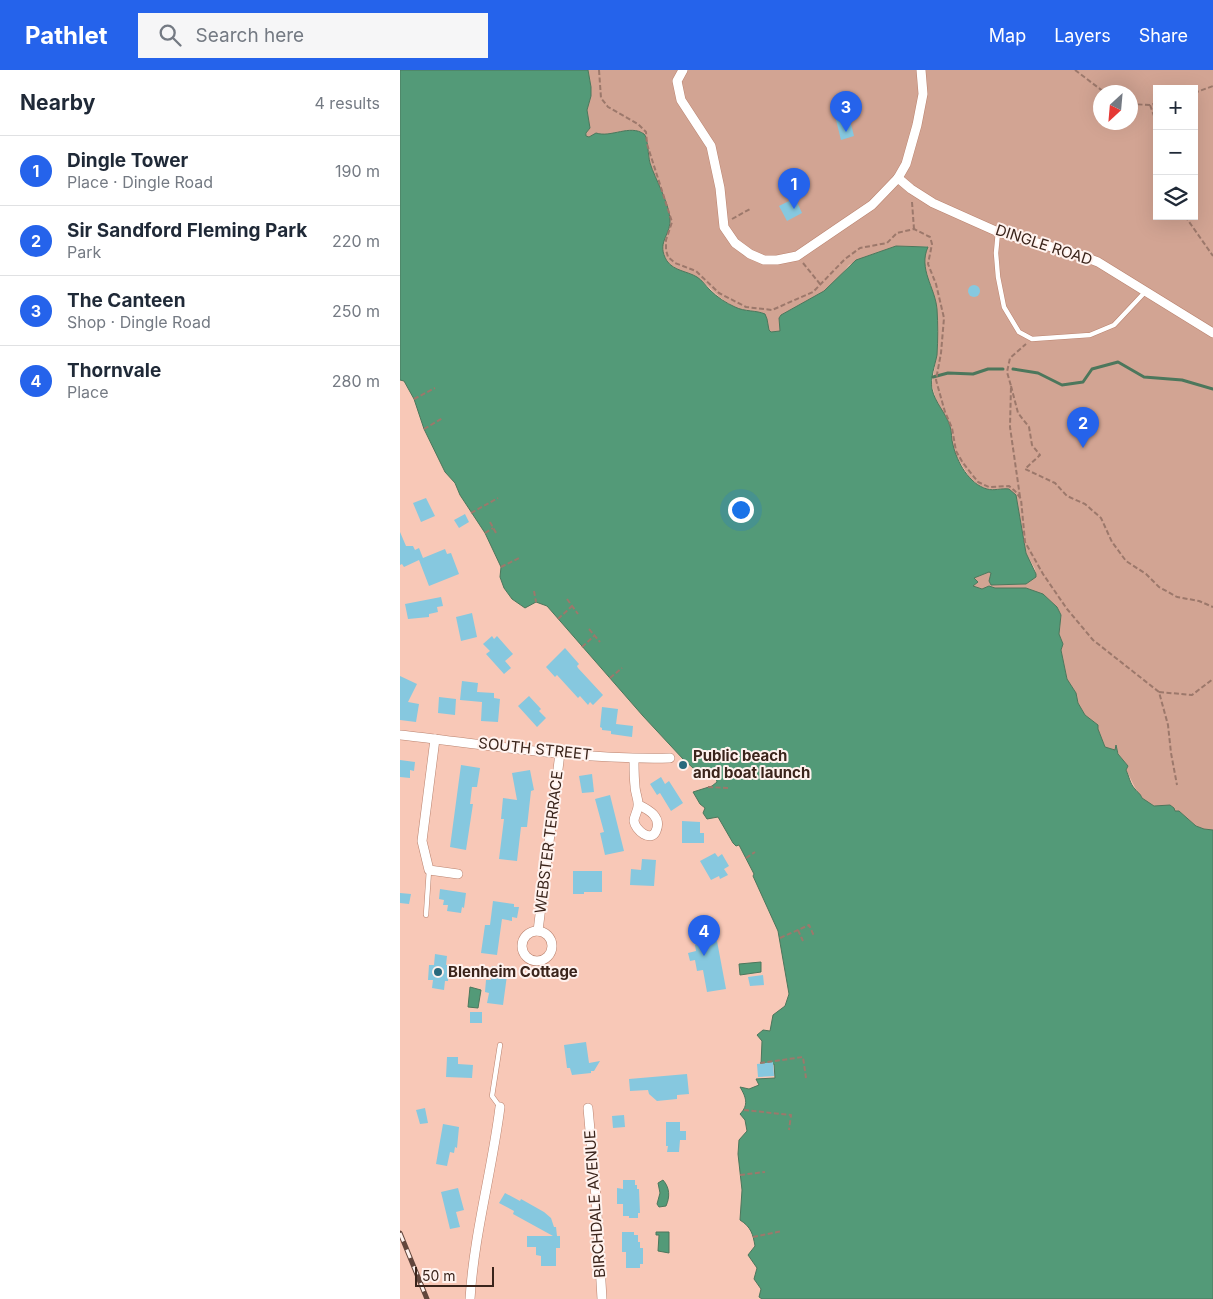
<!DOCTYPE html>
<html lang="en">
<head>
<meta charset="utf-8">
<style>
	body { margin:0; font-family:Inter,sans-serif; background:#f6f6f7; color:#1f2937 }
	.controls { position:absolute; right:15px; top:15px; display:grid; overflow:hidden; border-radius:0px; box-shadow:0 5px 20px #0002 }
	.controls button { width:45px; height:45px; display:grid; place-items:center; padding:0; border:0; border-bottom:1px solid #e0e1e3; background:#fff; color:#1f2937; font:25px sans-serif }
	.compass { position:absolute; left:693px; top:15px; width:45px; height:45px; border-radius:50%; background:#fff; box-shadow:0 5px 20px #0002; rotate:206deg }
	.scale { position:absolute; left:15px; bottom:12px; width:79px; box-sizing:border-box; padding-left:5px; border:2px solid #3a241b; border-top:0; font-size:14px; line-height:18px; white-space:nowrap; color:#3a241b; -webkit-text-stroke:4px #fff2ee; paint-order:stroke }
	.you { position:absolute; left:340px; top:439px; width:18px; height:18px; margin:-12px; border:4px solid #fff; border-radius:50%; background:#1a73e8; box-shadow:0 0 0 8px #1a73e833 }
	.badge { display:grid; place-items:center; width:32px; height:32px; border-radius:50%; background:#2563eb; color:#fff; font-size:16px; font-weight:700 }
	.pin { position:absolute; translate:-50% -41px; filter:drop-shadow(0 1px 2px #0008) }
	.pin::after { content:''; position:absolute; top:26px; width:18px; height:15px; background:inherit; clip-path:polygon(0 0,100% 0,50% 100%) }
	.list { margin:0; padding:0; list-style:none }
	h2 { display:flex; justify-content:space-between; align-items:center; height:65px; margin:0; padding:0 20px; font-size:21px }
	h2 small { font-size:16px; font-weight:400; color:#747a83 }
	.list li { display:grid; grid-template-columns:32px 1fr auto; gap:15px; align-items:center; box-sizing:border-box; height:70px; padding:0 20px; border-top:1px solid #e0e1e3 }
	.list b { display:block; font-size:19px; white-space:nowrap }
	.list p { margin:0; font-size:16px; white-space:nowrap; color:#747a83 }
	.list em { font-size:16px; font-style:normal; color:#747a83 }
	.icon { flex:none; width:28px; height:28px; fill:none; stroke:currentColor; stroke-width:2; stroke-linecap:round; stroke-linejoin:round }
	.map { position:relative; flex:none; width:813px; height:1229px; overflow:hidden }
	header { display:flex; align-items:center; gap:30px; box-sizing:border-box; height:70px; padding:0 25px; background:#2563eb; color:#fff }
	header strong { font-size:24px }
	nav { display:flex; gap:28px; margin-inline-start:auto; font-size:18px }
	.search { width:350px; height:45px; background:#f6f6f7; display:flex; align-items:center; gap:12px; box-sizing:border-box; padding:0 18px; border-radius:0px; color:#747a83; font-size:19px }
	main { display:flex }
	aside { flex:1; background:#fff }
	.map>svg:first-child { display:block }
</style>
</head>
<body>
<header>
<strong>Pathlet</strong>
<div class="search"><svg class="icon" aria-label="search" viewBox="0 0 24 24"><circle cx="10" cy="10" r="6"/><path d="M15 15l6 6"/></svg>Search here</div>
<nav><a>Map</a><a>Layers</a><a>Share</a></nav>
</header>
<main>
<aside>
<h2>Nearby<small>4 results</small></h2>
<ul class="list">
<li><span class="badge">1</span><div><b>Dingle Tower</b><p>Place · Dingle Road</p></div><em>190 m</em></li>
<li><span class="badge">2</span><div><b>Sir Sandford Fleming Park</b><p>Park</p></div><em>220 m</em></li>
<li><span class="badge">3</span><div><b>The Canteen</b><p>Shop · Dingle Road</p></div><em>250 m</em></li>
<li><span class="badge">4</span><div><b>Thornvale</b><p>Place</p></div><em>280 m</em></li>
</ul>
</aside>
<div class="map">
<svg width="813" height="1229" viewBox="0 0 813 1229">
	<rect width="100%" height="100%" fill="#f8c8b7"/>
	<path fill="#d2a493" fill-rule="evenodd" d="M188 0H813V760L804 759 796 756 779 741H775L774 738C767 734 762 739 755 736 738 730 734 714 726 700L728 696 719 685 716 676 715 680 705 677 698 659V655L685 645 678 633 676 623 667 609 661 580 663 574 659 564 661 545 657 537 643 524 626 518H595L589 516 582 519 573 516 577 513 574 508 589 502 591 503 589 511 591 515 626 514 636 506 635 499 626 483 616 425 609 419H588L580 416 570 408 556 386 552 373 550 356 536 330 532 315 538 275V255L536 233 524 194 525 184 528 178 527 176H496L464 187 449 195 436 211 424 221 381 245 379 248 380 261 371 262 369 260 367 249 365 244C356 240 345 242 335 237 320 230 312 219 300 209 292 202 280 203 272 196 269 193 265 188 264 184 259 171 270 162 270 151 270 134 255 109 250 93 248 86 248 67 244 64 231 54 211 68 196 63L189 67 186 66 187 62 190 58 187 40 191 26V17ZM757 19H794V146H757ZM700 22H730V52H700Z"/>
	<g fill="#539a78" stroke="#4c775c">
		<path d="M0 0H188L191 17V26L187 40 190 58 186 63V66L189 67 196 63C211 68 230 54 244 64 248 67 248 86 250 93 255 109 270 134 270 151 270 166 256 173 267 191 274 201 287 201 297 207 302 210 306 216 310 220 317 227 326 233 335 237 345 242 356 240 365 244L367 249 369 260 371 262 380 261 379 248 381 245 424 221 456 190 496 176 528 177C518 199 535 217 537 239 538 254 538 269 537 285 535 295 530 308 532 319 535 333 546 343 550 356 552 362 551 369 553 375 557 392 569 414 587 419 594 421 601 418 609 419L616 425 626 483 636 504V507L626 514 591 515 589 511 591 503 589 502 574 508 578 512 573 516 582 519 589 516 595 518H626L643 524 657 537 661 545 659 564 663 574 661 580 667 609 676 623 678 633 685 645 698 655V659L705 677 715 680 716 675 718 684 728 696 726 700C729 706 730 714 735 719 738 723 740 723 742 728L754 736 770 735 774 738 775 741H779L796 756 804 759 813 760V1229H362L359 1227 361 1219 354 1209 357 1198 348 1185 355 1176C353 1164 351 1157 340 1150L342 1120 338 1084 339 1070 347 1061 345 1050 340 1044C349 1035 346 1027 340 1017L349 1019 359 1015 356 1009 375 1008 374 994 361 995 362 971 357 965 363 960 370 961 373 945 385 936 389 924 378 861 353 806 354 804 339 775 336 776 333 773 318 747 307 749 303 743 305 738 300 734 293 722 312 716 317 712 316 708 302 706 283 689 243 646 147 536 136 532 125 538 112 529 104 518 100 507 101 497 85 463 60 425 55 413 45 402 24 359 14 329 4 311 0 310Z"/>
		<path d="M361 892V902L340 905 339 894Z"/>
		<path d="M70 917 81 920 78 938 68 937Z"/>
		<path d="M263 1110C270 1118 270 1127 266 1136L259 1137 257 1134 260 1123 258 1113Z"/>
		<path d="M256 1162H269V1183L258 1181 259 1165H256Z"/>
	</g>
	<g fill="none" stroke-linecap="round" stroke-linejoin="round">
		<g stroke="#4c775c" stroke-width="3">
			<path d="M613 299 638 303 662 315 683 312 692 299 718 292 744 307 782 310 813 319"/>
			<path d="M533 307 548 303 573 304 588 299H603"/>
		</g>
	</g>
	<g fill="#86c8df">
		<path d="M448 42 454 66 441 70 435 46Z"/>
		<path d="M395 128 402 143 387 151 379 136Z"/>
		<circle cx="574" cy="221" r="6"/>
		<path d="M26 428 35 446 21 452 13 433Z"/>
		<path d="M65 444 69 452 59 458 54 450Z"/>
		<path d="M0 462 6 476H13L15 480 19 478 23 488 45 479 47 484 51 483 59 504 29 516 19 490 4 497 2 494 0 495Z"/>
		<path d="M41 527 43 536 37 537 38 542 29 544V547L8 549 5 534Z"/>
		<path d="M72 543 77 567 61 571 56 547Z"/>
		<path d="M92 566 94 569 97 566 113 584 105 591 111 598 104 604 86 584 90 581 83 574Z"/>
		<path d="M165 578 179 594 177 596 178 598 203 625 193 635 190 632 188 635 180 626 178 628 157 605 155 607 146 597Z"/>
		<path d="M0 606 17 614 8 632 19 634 16 652 0 650Z"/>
		<path d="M62 611 78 613 77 622 94 623V628L100 629 98 652 81 651 82 632 60 630Z"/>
		<path d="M129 626 141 639 139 641 146 648 137 657 118 636Z"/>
		<path d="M39 627 56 629 55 645 38 643Z"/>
		<path d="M202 637 218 639 216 654 233 656 232 667 211 664V661L202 660V658L200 657Z"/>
		<path d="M0 690 15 692 14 701 10 700V708L0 707Z"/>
		<path d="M61 695 80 698 77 717H72L70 734H73L66 780 50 777Z"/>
		<path d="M130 700 134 720 131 721 127 757H121L117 791 99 789 104 749H101L103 728 117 730 112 703Z"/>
		<path d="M192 704 194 722 182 723 179 706Z"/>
		<path d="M261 707 265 714 269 711 283 733 271 741 260 723 257 725 250 714Z"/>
		<path d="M210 725 224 781 205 785 200 763 204 762 195 729Z"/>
		<path d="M282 751 300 752V763H304V773H282Z"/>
		<path d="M315 783 318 787 322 784 329 796 324 799 328 805 320 809 319 806 311 810 300 791Z"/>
		<path d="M242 789 256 790 254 816 230 815 231 799 241 800Z"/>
		<path d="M173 801H202V822H184V824H173Z"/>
		<path d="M40 819 66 823 64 838 62 837 61 843 47 841 48 835H43L44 830 39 829Z"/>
		<path d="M0 823 11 824 9 834 0 833Z"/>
		<path d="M93 831 114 834V837H119L117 848 112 847V851L102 849 97 885 81 883 85 855H90Z"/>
		<path d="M310 868 311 872 317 871 326 919 307 922 303 900 297 901 295 890 290 891 288 883 296 881 295 875 303 874 302 869Z"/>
		<path d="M35 884 47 886 46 895H49L48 911H45L44 920 32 918 33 910H28L29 895H34Z"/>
		<path d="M92 896 108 898 103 935 87 933 89 923 85 922 86 910H91Z"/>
		<path d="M363 905 364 915 350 916 348 907Z"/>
		<rect x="70" y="942" width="12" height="11"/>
		<path d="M186 972 189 993 200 991 194 1001H191V1003L172 1005 170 998H167L164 975Z"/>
		<path d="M47 987H58V994L73 995 72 1008 46 1007Z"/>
		<path d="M373 992 374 1006 358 1007 357 994Z"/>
		<path d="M287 1004 289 1024 277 1025V1029L257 1031 249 1024 248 1020 230 1021 229 1009Z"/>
		<path d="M25 1038 28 1053 20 1054 16 1040Z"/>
		<path d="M224 1045 225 1057 213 1058 212 1046Z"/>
		<path d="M266 1052H280V1061H286V1070H280L279 1082H267L268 1076H266Z"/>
		<path d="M43 1054 59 1057 57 1078 55 1077 54 1083 50 1082 47 1096 36 1094Z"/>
		<path d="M223 1110H235V1115H237V1119H239L240 1143H238V1148H229V1146H223V1134H217V1118L223 1119Z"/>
		<path d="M58 1118 64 1140 56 1142 60 1157 50 1159 41 1122Z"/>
		<path d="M105 1123 120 1131 121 1129 144 1142 151 1148 154 1157H156L157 1166H160V1178H156V1196H141V1186L136 1185V1177H127V1166H153L113 1144 114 1141 99 1133Z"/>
		<path d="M222 1162H234V1165H238V1172H240V1178H243V1194H240V1198H226V1182H222Z"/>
	</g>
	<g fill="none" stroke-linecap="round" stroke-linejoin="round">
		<g stroke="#ba836f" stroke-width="5.5">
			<g id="lane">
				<path d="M598 162 596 183 598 207 604 237 619 262 632 269 690 265 714 255 746 221"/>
				<path d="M26 845 29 800"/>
				<path d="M100 975 92 1026 100 1037"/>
			</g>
		</g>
		<g stroke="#ba836f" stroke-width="10">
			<g id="street">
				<path d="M283 0 277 11 281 30 311 76 320 118 324 157 335 173 350 184 364 190H377L397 186 441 156 472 135 498 108 506 94 517 55 523 24 521 0"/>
				<path d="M498 108 511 119 533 133 571 150 598 162 677 184 698 192 813 263"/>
				<path d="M0 665C89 675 180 690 270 688"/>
				<path d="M35 669 22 771 29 800 58 804"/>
				<path d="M234 689C234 698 234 707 235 716 235 723 239 730 238 736 238 741 234 746 234 751 235 760 251 773 256 761 262 747 249 740 239 735"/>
				<path d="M138 861 160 683"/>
				<circle cx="137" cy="876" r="15"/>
				<path d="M188 1038 196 1127 202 1229"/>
				<path d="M70 1229C74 1164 92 1101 100 1037"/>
			</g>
		</g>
		<g stroke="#9c786b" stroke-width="2" stroke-dasharray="5 2.5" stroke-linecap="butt">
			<path d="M199 0 201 28 208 37 238 54 246 62 247 74 272 152 266 170V180L268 187 275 193 296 201 319 223 346 237 372 240 413 222 445 189 460 178 487 173 497 163 514 159 530 167 532 174 528 194 536 214 544 248 541 283 536 310 545 342 552 358 556 381 563 393 578 412 589 417 609 416 615 421 621 429 625 472 643 504 667 539 693 570 759 622 768 655 771 683 777 715"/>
			<path d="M675 0 704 22"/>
			<path d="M794 23 813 16"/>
			<path d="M730 34 750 35 757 33"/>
			<path d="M750 35 757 54"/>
			<path d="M512 132 514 159"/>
			<path d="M785 146 813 186"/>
			<path d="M332 149 350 139"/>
			<path d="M403 193 420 214"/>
			<path d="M611 316 618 343 629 357 632 375 640 385 625 399 655 413 667 426 685 434 701 448 712 472 726 491 746 504 759 517 777 527 799 531 813 537"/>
			<path d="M14 329 35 318"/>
			<path d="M24 359 43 348"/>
			<path d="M620 427 610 357 611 316 607 302 610 288 626 274"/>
			<path d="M71 443 98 428"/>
			<path d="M90 452 96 463"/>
			<path d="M85 463 93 458"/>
			<path d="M101 497 121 487"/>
			<path d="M134 521 136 532"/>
			<path d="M167 529 178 544"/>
			<path d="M158 549 172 536"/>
			<path d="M189 559 200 572"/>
			<path d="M182 577 194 566"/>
			<path d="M210 608 222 598"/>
			<path d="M759 622 792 625 813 609"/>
			<path d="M308 717 328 718"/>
			<path d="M346 788 355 782"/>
			<path d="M398 860 403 871"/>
			<path d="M380 868 409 855 414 866"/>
			<path d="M360 993 403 987 406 1008"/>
			<path d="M344 1040 391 1045 389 1060"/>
			<path d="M340 1105 365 1102"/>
			<path d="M353 1167 382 1161"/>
		</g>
		<use href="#lane" stroke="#fff" stroke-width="4.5"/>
		<use href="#street" stroke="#fff" stroke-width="9"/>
		<g stroke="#62463c" stroke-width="5">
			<path id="rail" d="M0 1163 27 1229"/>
		</g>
		<use href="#rail" stroke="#fff2ee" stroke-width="3" stroke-dasharray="9" stroke-linecap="butt"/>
	</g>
	<g fill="#28697d" stroke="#fff2ee" stroke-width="2">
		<circle cx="283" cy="695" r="5"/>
		<circle cx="38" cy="902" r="5"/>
	</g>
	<g text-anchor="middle" stroke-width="4" stroke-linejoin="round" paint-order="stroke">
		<g font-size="15" fill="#3a241b" stroke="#fff2ee">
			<text transform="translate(644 175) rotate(18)" y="5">DINGLE ROAD</text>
			<text transform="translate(135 679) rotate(6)" y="5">SOUTH STREET</text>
			<text transform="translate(149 772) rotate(-83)" y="5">WEBSTER TERRACE</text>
			<text transform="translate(195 1134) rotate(-94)" y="5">BIRCHDALE AVENUE</text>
		</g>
		<g font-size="15" font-weight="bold" fill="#3a241b" stroke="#fff2ee" text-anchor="start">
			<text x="293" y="691">Public beach<tspan x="293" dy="17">and boat launch</tspan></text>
			<text x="48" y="907">Blenheim Cottage</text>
		</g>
	</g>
</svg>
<div class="controls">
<button>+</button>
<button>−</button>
<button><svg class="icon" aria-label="layers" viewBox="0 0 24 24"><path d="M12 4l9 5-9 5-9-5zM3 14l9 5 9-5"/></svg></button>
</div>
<svg class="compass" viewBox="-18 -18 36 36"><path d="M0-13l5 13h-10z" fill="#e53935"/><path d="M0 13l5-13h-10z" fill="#747a83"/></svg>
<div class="scale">50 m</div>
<div class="you"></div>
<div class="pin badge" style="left:394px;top:139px">1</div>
<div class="pin badge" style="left:683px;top:378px">2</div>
<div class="pin badge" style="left:446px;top:62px">3</div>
<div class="pin badge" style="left:304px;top:886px">4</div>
</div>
</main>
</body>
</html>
